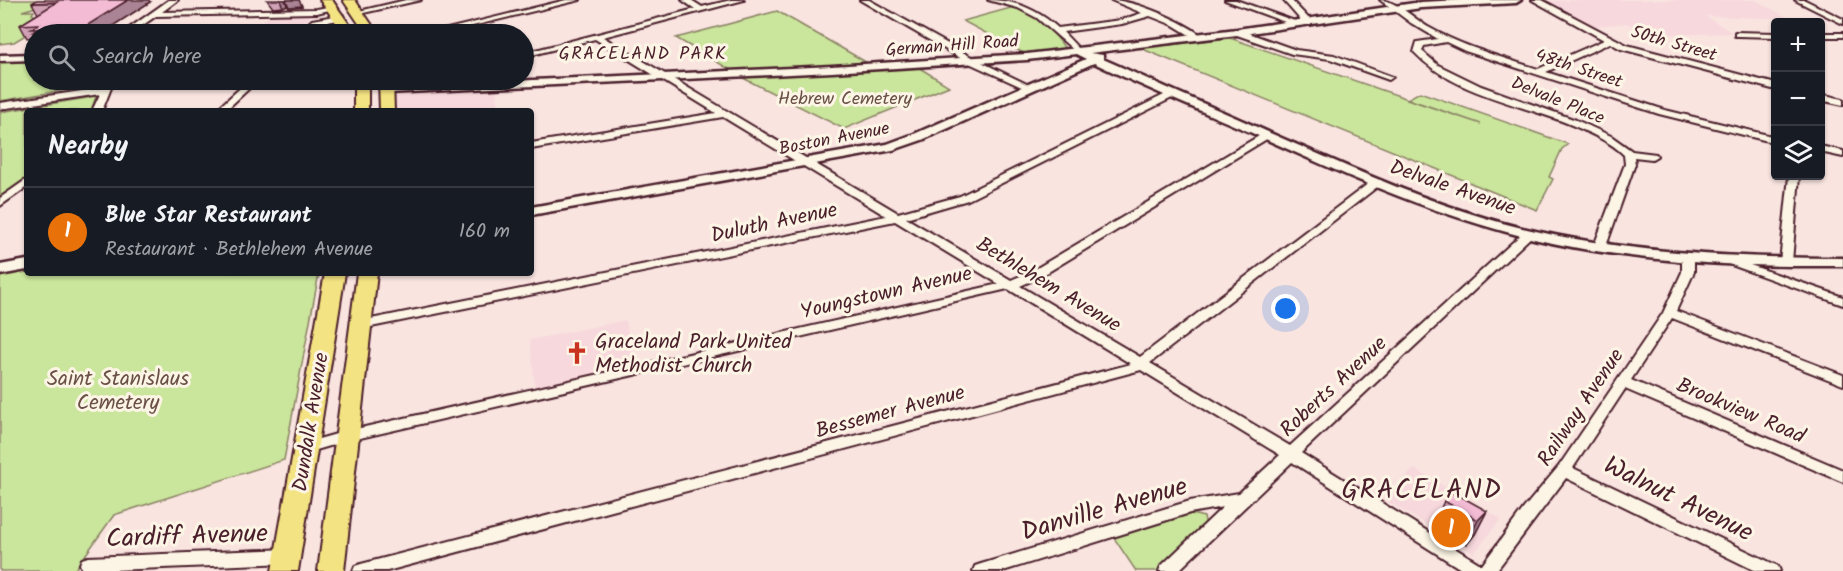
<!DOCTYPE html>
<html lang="en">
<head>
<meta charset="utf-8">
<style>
	body { margin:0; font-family:Kalam,sans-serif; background:#242831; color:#f1f3f6 }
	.controls { position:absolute; right:18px; top:18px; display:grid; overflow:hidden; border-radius:6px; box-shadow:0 2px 4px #0004 }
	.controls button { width:54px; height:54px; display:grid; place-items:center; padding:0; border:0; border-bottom:2px solid #363941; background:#171b24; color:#f1f3f6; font:30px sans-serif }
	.you { position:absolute; left:1286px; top:309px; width:21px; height:21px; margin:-15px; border:4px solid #fff; border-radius:50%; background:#1a73e8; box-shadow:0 0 0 9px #1a73e833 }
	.badge { display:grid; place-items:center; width:39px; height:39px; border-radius:50%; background:#0f766e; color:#fff; font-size:20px; font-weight:700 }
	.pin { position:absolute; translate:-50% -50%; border:3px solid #fff; box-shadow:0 2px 6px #0006 }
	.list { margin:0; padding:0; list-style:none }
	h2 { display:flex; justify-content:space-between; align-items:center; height:78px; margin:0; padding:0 24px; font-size:26px }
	h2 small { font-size:20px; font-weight:400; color:#9ea1a6 }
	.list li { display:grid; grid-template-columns:39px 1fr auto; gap:18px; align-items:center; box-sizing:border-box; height:90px; padding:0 24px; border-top:2px solid #363941 }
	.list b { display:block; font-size:22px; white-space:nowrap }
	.list p { margin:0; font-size:20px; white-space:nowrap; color:#9ea1a6 }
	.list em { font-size:20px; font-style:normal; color:#9ea1a6 }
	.icon { flex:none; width:33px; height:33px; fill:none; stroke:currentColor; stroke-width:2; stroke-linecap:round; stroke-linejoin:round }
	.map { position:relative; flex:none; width:1843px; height:571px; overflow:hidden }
	.search { position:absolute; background:#171b24; box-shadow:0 2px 4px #0004; left:24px; top:24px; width:510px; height:66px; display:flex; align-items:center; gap:15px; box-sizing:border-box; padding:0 21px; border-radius:33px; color:#9ea1a6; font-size:22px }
	.panel { position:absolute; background:#171b24; box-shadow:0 2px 4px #0004; left:24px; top:108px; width:510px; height:168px; border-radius:6px }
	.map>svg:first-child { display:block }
</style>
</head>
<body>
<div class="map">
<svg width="1843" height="571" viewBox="0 0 1843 571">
	<rect width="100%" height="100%" fill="#f9e4e0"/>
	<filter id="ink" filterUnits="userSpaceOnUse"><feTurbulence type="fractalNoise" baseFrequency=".0167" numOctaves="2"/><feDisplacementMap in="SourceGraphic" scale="12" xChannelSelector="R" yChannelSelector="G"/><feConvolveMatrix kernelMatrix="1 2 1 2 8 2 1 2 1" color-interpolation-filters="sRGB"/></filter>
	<g filter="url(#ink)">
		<g fill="#f7d8dc">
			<path d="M1592 0H1755L1791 19 1705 16 1733 33 1652 35 1626 23 1587 27 1544 1Z"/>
			<path d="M313 14 290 34H248L271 15Z"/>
			<path d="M496 86 498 111H392L391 91Z"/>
			<path d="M626 320 633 366 535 388 530 340Z"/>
			<path d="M1414 469 1501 519 1474 553 1385 500Z"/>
		</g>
		<g fill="#cae59c" stroke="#8a8264" stroke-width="1.5">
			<path d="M0 0H45L36 7 22 11H34L32 14 37 17 34 30 14 42 0 44Z"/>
			<path d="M1018 6C1037 15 1052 30 1064 47L1061 50 1027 55 963 21Z"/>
			<path d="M777 11 871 65 734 72 676 38Z"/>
			<path d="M1230 38 1481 124 1407 99 1420 92 1568 144 1562 149 1549 177 1553 179 1537 210 1140 48Z"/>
			<path d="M34 61V80H110L100 84 0 101V62Z"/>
			<path d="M918 67 949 86 844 129 741 77Z"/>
			<path d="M97 93 91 111H27V178L0 200V112L87 98Z"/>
			<path d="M27 271 319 273 284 460 114 515 74 571H0V276Z"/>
			<path d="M1191 514 1204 517 1206 525 1158 571H1136L1114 538Z"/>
		</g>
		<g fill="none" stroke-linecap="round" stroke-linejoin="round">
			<g stroke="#4a1f2b" stroke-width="4">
				<g id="minor">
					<path d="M169 0H178L162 12 317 9 333 6 337 8 317 13 156 16 130 34H121Z"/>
					<path d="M406 0H421L359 14 355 12Z"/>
					<path d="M566 0H580L439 34H427Z"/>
					<path d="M682 0H691L702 7 731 0H744L603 37 898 213 960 196 1170 92H1176V96L968 200 906 218 1011 280 1032 271 1264 133H1270V137L1040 277 1020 286 1140 357 1373 180H1381L1382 182 1381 184 1150 363 1290 446 1525 231H1533L1535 233 1533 235 1301 453 1482 565 1524 508 1559 466 1663 313 1682 272V257L1688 254 1694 257V272L1676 311 1843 375V385L1672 318 1631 380 1843 470V482L1625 389 1573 468 1778 566 1780 571H1756L1566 478 1496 571H1464L1292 462 1178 571H1159L1161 566 1223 507 1190 513 1003 571H973L975 566 981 564 1190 501 1239 493 1280 455 1141 370 387 571H353L355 566 361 564 1131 364 1008 289 347 441 306 453 301 452 299 448 301 444 347 431 999 284 895 221 361 329 357 328 355 325 361 321 886 216 723 117 531 149V143L716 113 595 39 524 57V53L695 9Z"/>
					<path d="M860 0H869L975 59 1033 87 1032 89H1026L969 63Z"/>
					<path d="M988 0C1016 0 1038 10 1058 28L1121 20 1142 13 1111 0C1134 0 1186 22 1203 37L1196 39 1173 25 1150 16 1122 24 1063 32 1080 50 1076 52 1037 18 1018 8Z"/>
					<path d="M1225 0H1236L1303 24 1296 26Z"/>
					<path d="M1283 0H1291L1311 21V25H1305Z"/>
					<path d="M1380 0C1395 0 1415 19 1428 27 1463 47 1501 57 1538 69L1604 40 1532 0H1542L1627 45 1776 84V90L1621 49 1610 43 1546 72 1665 110 1776 137V143L1659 114 1465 51 1446 42 1424 46 1422 51 1438 65 1481 86 1576 120 1611 136 1632 151 1656 154 1657 156 1652 159 1634 157 1635 164 1606 246 1604 248H1596L1594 246 1625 164 1624 155C1612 143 1596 136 1581 129 1527 104 1456 97 1414 52L1417 42 1438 39 1411 23Z"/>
					<path d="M1795 0H1805L1843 19V24Z"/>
					<path d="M340 15H343V19L318 24 305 34H297L312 20Z"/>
					<path d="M1234 30H1240L1296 50 1334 55 1393 77 1389 80 1330 59 1292 54 1234 34Z"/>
					<path d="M1735 32 1776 33V37L1738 36H1735Z"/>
					<rect x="1820" y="33" width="23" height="4"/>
					<path d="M111 80H120L111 88 102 111H92L100 94 0 109V103L102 88Z"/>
					<path d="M249 80H258L225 111H215Z"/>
					<path d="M418 80H431L387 93 383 90Z"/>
					<path d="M1820 94 1843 99V105L1820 100Z"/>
					<path d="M1820 146 1843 151V157L1820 152Z"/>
					<path d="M1789 176H1799L1792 262 1786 265 1780 262Z"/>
					<path d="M27 179V187L0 206V198Z"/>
					<path d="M1730 258 1843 297V305L1726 263 1724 261Z"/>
					<path d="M288 549 294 551 296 556 294 561 288 563 88 571 82 569 80 564 82 559 88 557Z"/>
				</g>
			</g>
			<g stroke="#4a1f2b" stroke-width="5">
				<g id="tertiary">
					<path d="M1462 0H1521L1516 3 1421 8 1237 35 1090 53 1103 55V59L1119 66C1171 90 1224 112 1277 136 1355 170 1435 206 1518 227 1625 253 1734 258 1843 258V266C1731 267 1618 262 1510 233 1420 209 1336 171 1252 133 1199 110 1146 88 1094 63L922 140 893 150 531 215V207L887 144 914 134 1086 59 1076 54 1027 60 832 72 387 93 381 90 387 87 832 66 1027 54 1237 29 1421 2Z"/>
					<path d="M34 54V60L0 61V55Z"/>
				</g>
			</g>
			<g stroke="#4a1f2b" stroke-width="5">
				<path id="secondary" d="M27 260V270L0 275V265Z"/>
			</g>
			<g stroke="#4a1f2b" stroke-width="4">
				<g id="primary">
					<path d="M320 0H332L356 34H344Z"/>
					<path d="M343 0H355L378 34H366Z"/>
					<rect x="354" y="80" width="14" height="31"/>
					<path d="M379 80H393L394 111H380Z"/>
					<path d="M325 273H345L298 571H272Z"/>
					<path d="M357 273H377L344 571H318Z"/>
				</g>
			</g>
			<use href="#minor" fill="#fcf5e5" fill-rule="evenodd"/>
			<use href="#tertiary" fill="#fcf5e5" fill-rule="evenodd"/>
			<use href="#secondary" fill="#fcf5e5" fill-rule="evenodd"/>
			<use href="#primary" fill="#f4e382" fill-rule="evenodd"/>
		</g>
		<g fill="#d1a2b6" stroke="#4a1f2b" stroke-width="1.5">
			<path d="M267 0H299L302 6 289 7 287 5 283 7 273 8Z"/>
			<path d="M150 2 100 34H34V37L27 38 20 25 38 14 32 3Z"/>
			<path d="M1444 501 1487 511 1475 534 1467 544 1434 524Z"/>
		</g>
		<g fill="#aa8494" stroke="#4a1f2b" stroke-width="1.5">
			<path d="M128 0H149L150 2 100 34H75L73 32Z"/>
			<path d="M280 0H285L287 5 283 7Z"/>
			<path d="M286 0H299L302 6 289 7Z"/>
			<path d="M1487 511 1475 534 1467 544 1478 520Z"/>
		</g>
		<g fill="#f3bcd4" stroke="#4a1f2b" stroke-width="1.5">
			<path d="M37 0H128L83 28 73 32H33L38 29H31L39 24 20 25 57 2 32 3Z"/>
			<path d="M1453 492 1487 511 1478 520 1444 501Z"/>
		</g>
	</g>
	<defs>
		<g id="church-bare" transform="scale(1.8)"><path d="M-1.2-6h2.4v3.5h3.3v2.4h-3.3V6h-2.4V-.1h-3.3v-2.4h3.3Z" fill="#c8321e" stroke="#fcf5e5" stroke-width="2.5" paint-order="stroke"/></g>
	</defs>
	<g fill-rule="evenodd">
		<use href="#church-bare" x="577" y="353"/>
	</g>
	<g text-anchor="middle" stroke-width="6" stroke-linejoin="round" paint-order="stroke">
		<g font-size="18" fill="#4a1f2b" stroke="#fcf5e5">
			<text transform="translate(1674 43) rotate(16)" y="6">50th Street</text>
			<text transform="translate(952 45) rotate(-4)" y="6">German Hill Road</text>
			<text transform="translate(1579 68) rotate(18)" y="6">48th Street</text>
			<text transform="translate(1558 100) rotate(22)" y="6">Delvale Place</text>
			<text transform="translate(834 138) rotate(-11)" y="6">Boston Avenue</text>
		</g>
		<g font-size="18" letter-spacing="1.5" fill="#4a1f2b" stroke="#fcf5e5">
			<text x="643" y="59">GRACELAND PARK</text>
		</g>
		<g font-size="18" fill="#6a5047" stroke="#fcf5e5">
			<text x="845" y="104">Hebrew Cemetery</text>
		</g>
		<g font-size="21" fill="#4a1f2b" stroke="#fcf5e5">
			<text transform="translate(1453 187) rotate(19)" y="7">Delvale Avenue</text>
			<text transform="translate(774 222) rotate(-12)" y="7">Duluth Avenue</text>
			<text transform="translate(1049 284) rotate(31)" y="7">Bethlehem Avenue</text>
			<text transform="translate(886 292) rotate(-13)" y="7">Youngstown Avenue</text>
			<text transform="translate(1333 386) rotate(-43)" y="7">Roberts Avenue</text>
			<text transform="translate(1580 407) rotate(-56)" y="7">Railway Avenue</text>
			<text transform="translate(1741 410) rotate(23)" y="7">Brookview Road</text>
			<text transform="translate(890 411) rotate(-15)" y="7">Bessemer Avenue</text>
			<text transform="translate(310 422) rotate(-81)" y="7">Dundalk Avenue</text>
		</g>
		<g font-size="21" fill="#4a1f2b" stroke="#fcf5e5" text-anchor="start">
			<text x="595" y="348">Graceland Park United<tspan x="595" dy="24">Methodist Church</tspan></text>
		</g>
		<g font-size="21" fill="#6a5047" stroke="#fcf5e5">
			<text x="118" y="385">Saint Stanislaus<tspan x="118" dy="24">Cemetery</tspan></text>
		</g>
		<g font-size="26" fill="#4a1f2b" stroke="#fcf5e5">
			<text transform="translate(1679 498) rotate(26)" y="9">Walnut Avenue</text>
			<text transform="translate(1104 508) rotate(-16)" y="9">Danville Avenue</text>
			<text transform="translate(187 535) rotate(-2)" y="9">Cardiff Avenue</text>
		</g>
		<g font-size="27" letter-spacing="1.5" fill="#4a1f2b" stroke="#fcf5e5">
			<text x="1422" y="498">GRACELAND</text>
		</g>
	</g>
</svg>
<div class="controls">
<button>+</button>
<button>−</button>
<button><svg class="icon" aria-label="layers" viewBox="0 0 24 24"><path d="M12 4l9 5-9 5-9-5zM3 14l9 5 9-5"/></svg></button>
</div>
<div class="you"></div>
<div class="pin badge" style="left:1451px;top:528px;background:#e8710a">1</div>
<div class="search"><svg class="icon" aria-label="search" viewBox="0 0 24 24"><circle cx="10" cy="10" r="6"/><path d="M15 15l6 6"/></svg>Search here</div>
<section class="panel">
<h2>Nearby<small></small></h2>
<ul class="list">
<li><span class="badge" style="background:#e8710a">1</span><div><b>Blue Star Restaurant</b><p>Restaurant · Bethlehem Avenue</p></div><em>160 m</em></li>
</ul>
</section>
</div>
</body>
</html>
